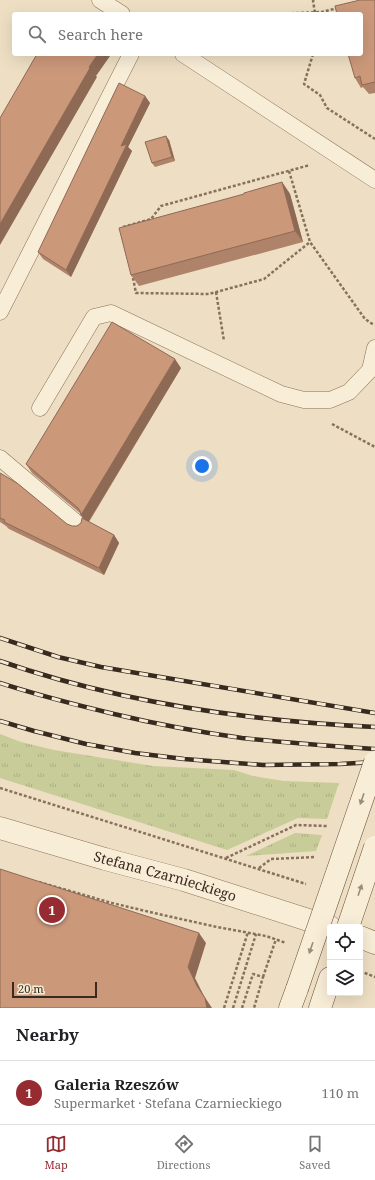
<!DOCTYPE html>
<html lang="en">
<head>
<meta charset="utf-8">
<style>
	body { margin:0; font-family:"Noto Serif",serif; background:#f2f2f2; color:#202124 }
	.controls { position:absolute; right:12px; bottom:12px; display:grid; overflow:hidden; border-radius:4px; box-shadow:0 4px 16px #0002 }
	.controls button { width:36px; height:36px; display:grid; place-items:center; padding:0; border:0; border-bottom:1px solid #e0e0e0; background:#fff; color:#202124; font:20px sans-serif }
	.scale { position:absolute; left:12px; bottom:10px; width:85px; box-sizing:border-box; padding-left:4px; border:2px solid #382a1e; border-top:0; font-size:11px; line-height:14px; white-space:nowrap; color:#382a1e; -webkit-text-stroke:3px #f5ead4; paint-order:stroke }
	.you { position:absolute; left:202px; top:466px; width:14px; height:14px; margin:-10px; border:3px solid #fff; border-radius:50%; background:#1a73e8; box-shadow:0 0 0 6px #1a73e833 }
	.badge { display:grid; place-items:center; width:26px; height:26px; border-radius:50%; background:#962b31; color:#fff; font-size:13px; font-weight:700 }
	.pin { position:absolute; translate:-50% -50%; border:2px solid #fff; box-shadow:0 1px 4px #0006 }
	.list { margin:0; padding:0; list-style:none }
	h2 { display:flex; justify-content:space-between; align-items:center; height:52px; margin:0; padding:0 16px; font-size:17px }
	h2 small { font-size:13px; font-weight:400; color:#757577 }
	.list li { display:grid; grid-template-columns:26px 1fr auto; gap:12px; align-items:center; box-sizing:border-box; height:64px; padding:0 16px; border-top:1px solid #e0e0e0 }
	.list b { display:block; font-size:15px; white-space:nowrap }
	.list p { margin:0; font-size:13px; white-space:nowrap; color:#757577 }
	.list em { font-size:13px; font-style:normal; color:#757577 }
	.icon { flex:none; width:22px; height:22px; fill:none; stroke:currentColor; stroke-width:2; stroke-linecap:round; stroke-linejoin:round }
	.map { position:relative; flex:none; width:375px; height:1008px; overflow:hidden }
	.search { position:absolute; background:#fff; box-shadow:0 4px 16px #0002; left:12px; right:12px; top:12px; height:44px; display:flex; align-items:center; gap:10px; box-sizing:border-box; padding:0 14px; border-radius:4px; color:#757577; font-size:15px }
	.sheet { height:116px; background:#fff }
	nav { display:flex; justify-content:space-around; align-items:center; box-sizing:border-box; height:56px; border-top:1px solid #e0e0e0; background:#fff; font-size:11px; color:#757577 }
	nav a { display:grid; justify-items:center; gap:2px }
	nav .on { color:#962b31 }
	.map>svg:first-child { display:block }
</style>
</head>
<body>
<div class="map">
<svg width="375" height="1008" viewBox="0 0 375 1008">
	<defs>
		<pattern id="grass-tufts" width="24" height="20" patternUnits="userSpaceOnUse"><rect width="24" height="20" fill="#c8cc98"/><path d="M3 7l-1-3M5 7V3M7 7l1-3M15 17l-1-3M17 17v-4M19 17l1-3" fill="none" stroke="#adaf83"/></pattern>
	</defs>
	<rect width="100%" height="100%" fill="#eedfc4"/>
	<g fill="url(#grass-tufts)">
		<path d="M0 734 21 742 54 750 153 766 234 770 253 776 284 781 339 783 327 819 298 818 227 850 0 778Z"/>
		<path d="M295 833 322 835 316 851 246 856Z"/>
	</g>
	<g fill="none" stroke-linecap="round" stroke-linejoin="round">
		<g stroke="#88715b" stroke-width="17">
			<g id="lane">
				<path d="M100 0 122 14"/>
				<path d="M183 54 375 180"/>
				<path d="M0 312 131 54"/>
				<path d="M40 408 94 317 111 313 281 394 304 400H330L349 392 370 370 375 348"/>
				<path d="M0 458 78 524"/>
			</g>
		</g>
		<g stroke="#88715b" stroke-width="23">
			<g id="street">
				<path id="s1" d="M0 828 105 859 184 880 330 927"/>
				<path d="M360 937 375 943"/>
			</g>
		</g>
		<g stroke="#6a523e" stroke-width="23">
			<g id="secondary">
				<path d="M290 1008 297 989"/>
				<path d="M320 1008 330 978"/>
			</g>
		</g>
		<g stroke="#88715b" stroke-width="2.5" stroke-dasharray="3 2" stroke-linecap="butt">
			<path d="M314 0 313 1 315 13"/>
			<path d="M271 14 322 12 338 8"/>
			<path d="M313 54 304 84 320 95 327 108 375 139"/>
			<path d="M289 171 310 242 365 319 374 325"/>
			<path d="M123 227 151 219 161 206 310 165"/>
			<path d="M132 273 136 293 209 294 264 279 310 242"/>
			<path d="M216 292 224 341"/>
			<path d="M332 424 375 447"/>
			<path d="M0 788 306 884"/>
			<path d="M226 858 296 825 327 826"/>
			<path d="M259 868 271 859 316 857"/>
			<path d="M39 882 112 903 154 913 217 927 266 936 286 943"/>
			<path d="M360 971 375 977"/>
			<path d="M263 977 276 939"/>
			<path d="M224 1008 248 932"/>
			<path d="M233 1008 256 934"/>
			<path d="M242 1008 253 974 263 977 254 1008"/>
		</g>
		<use href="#lane" stroke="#f8edd7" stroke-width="16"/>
		<use href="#street" stroke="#f8edd7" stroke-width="22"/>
		<use href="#secondary" stroke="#f8edd7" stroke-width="22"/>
		<g stroke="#382a1e" stroke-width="4.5">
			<g id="rail">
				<path d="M0 638 58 657 101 667 375 713"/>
				<path d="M0 661C121 703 248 721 375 727"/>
				<path d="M0 683C37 695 76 705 114 714 156 724 199 732 242 738 286 743 331 746 375 749"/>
				<path d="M0 721 34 731 86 744 135 753 184 759 263 765 340 764 375 762"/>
			</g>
		</g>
		<use href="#rail" stroke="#f5ead4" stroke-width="3" stroke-dasharray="9" stroke-linecap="butt"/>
		<g stroke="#6a523e" stroke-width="23" stroke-linecap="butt">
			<g id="secondary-bridge">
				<path d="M348 927 375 847"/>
				<path d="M297 989 375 762"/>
			</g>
		</g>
		<use href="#secondary-bridge" stroke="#f8edd7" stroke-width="22"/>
	</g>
	<g fill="#af8369">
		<path d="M375 0V93L369 94 363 87 361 88 355 78Z"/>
		<path d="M145 96 150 103 128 147 132 151 71 277 43 259 38 252Z"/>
		<path d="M169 140 175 161 155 167 152 163Z"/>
		<path d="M282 182 290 194 303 242 139 286 131 275Z"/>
		<path d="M181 368 89 522 114 535 119 543 104 575 9 529 6 526 0 522V473L67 524 72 526H77L81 523 83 519 81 514 32 473 26 464Z"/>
	</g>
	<g fill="#8e6a55">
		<path d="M98 54H109L110 56 96 76 97 77 0 245V224L89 67Z"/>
		<path d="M145 96 150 103 128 147 132 151 71 277 66 270 121 146Z"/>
		<path d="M166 136 169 140 175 161 172 157Z"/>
		<path d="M282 182 290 194 303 242 295 231Z"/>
		<path d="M175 359 181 368 87 524 81 515Z"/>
		<path d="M114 535 119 543 104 575 99 568Z"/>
		<path d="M199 933 206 943 195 978 204 996 212 1008H207L188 967Z"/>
	</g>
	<g fill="#cb987a" stroke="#8e6a55">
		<path d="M360 0H375V82L362 85 360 76 355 78 348 54H361V14H337L335 6Z"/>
		<path d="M37 54H98L89 67 90 68 0 224V118Z"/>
		<path d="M119 83 145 96 121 146 127 144 66 270 38 252Z"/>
		<path d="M166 136 172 157 152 163 145 142Z"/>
		<path d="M282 182 295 231 131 275 119 228 244 194V193Z"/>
		<path d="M112 322 175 359 81 515 80 511 78 508 26 464Z"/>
		<path d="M0 473 17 483 67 524 72 526H77L81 523 82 518 114 535 99 568 4 522 5 520 0 518Z"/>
		<path d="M0 869 199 933 188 967 197 986 205 998 207 1008H0Z"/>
	</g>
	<defs><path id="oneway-solid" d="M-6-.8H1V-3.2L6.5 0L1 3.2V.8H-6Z"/></defs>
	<g fill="#988c7a">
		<use href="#oneway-solid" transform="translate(362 799) rotate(109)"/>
		<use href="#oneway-solid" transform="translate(360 890) rotate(-71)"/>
		<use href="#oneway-solid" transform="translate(311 948) rotate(109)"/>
	</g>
	<g text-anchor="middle" stroke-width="4" stroke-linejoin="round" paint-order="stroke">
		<g font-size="14" fill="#382a1e" stroke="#f5ead4">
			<text dy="5" stroke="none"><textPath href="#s1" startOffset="172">Stefana Czarnieckiego</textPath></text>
		</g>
	</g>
</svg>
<div class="controls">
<button><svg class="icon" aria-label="locate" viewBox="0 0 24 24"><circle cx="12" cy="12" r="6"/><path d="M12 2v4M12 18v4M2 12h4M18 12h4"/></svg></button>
<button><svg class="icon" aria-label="layers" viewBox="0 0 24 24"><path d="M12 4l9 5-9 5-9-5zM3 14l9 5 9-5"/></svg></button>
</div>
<div class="scale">20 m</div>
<div class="you"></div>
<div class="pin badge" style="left:52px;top:910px">1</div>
<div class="search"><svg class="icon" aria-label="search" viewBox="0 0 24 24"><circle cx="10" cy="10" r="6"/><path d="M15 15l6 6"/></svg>Search here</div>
</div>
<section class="sheet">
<h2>Nearby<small></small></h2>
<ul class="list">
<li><span class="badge">1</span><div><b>Galeria Rzeszów</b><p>Supermarket · Stefana Czarnieckiego</p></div><em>110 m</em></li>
</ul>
</section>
<nav>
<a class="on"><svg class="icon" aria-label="map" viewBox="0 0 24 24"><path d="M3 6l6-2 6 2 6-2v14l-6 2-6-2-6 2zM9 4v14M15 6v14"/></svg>Map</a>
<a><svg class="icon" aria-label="directions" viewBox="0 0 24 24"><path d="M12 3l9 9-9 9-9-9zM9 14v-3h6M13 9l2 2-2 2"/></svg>Directions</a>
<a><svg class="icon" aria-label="saved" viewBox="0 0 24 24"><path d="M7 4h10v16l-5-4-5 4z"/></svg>Saved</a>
</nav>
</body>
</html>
